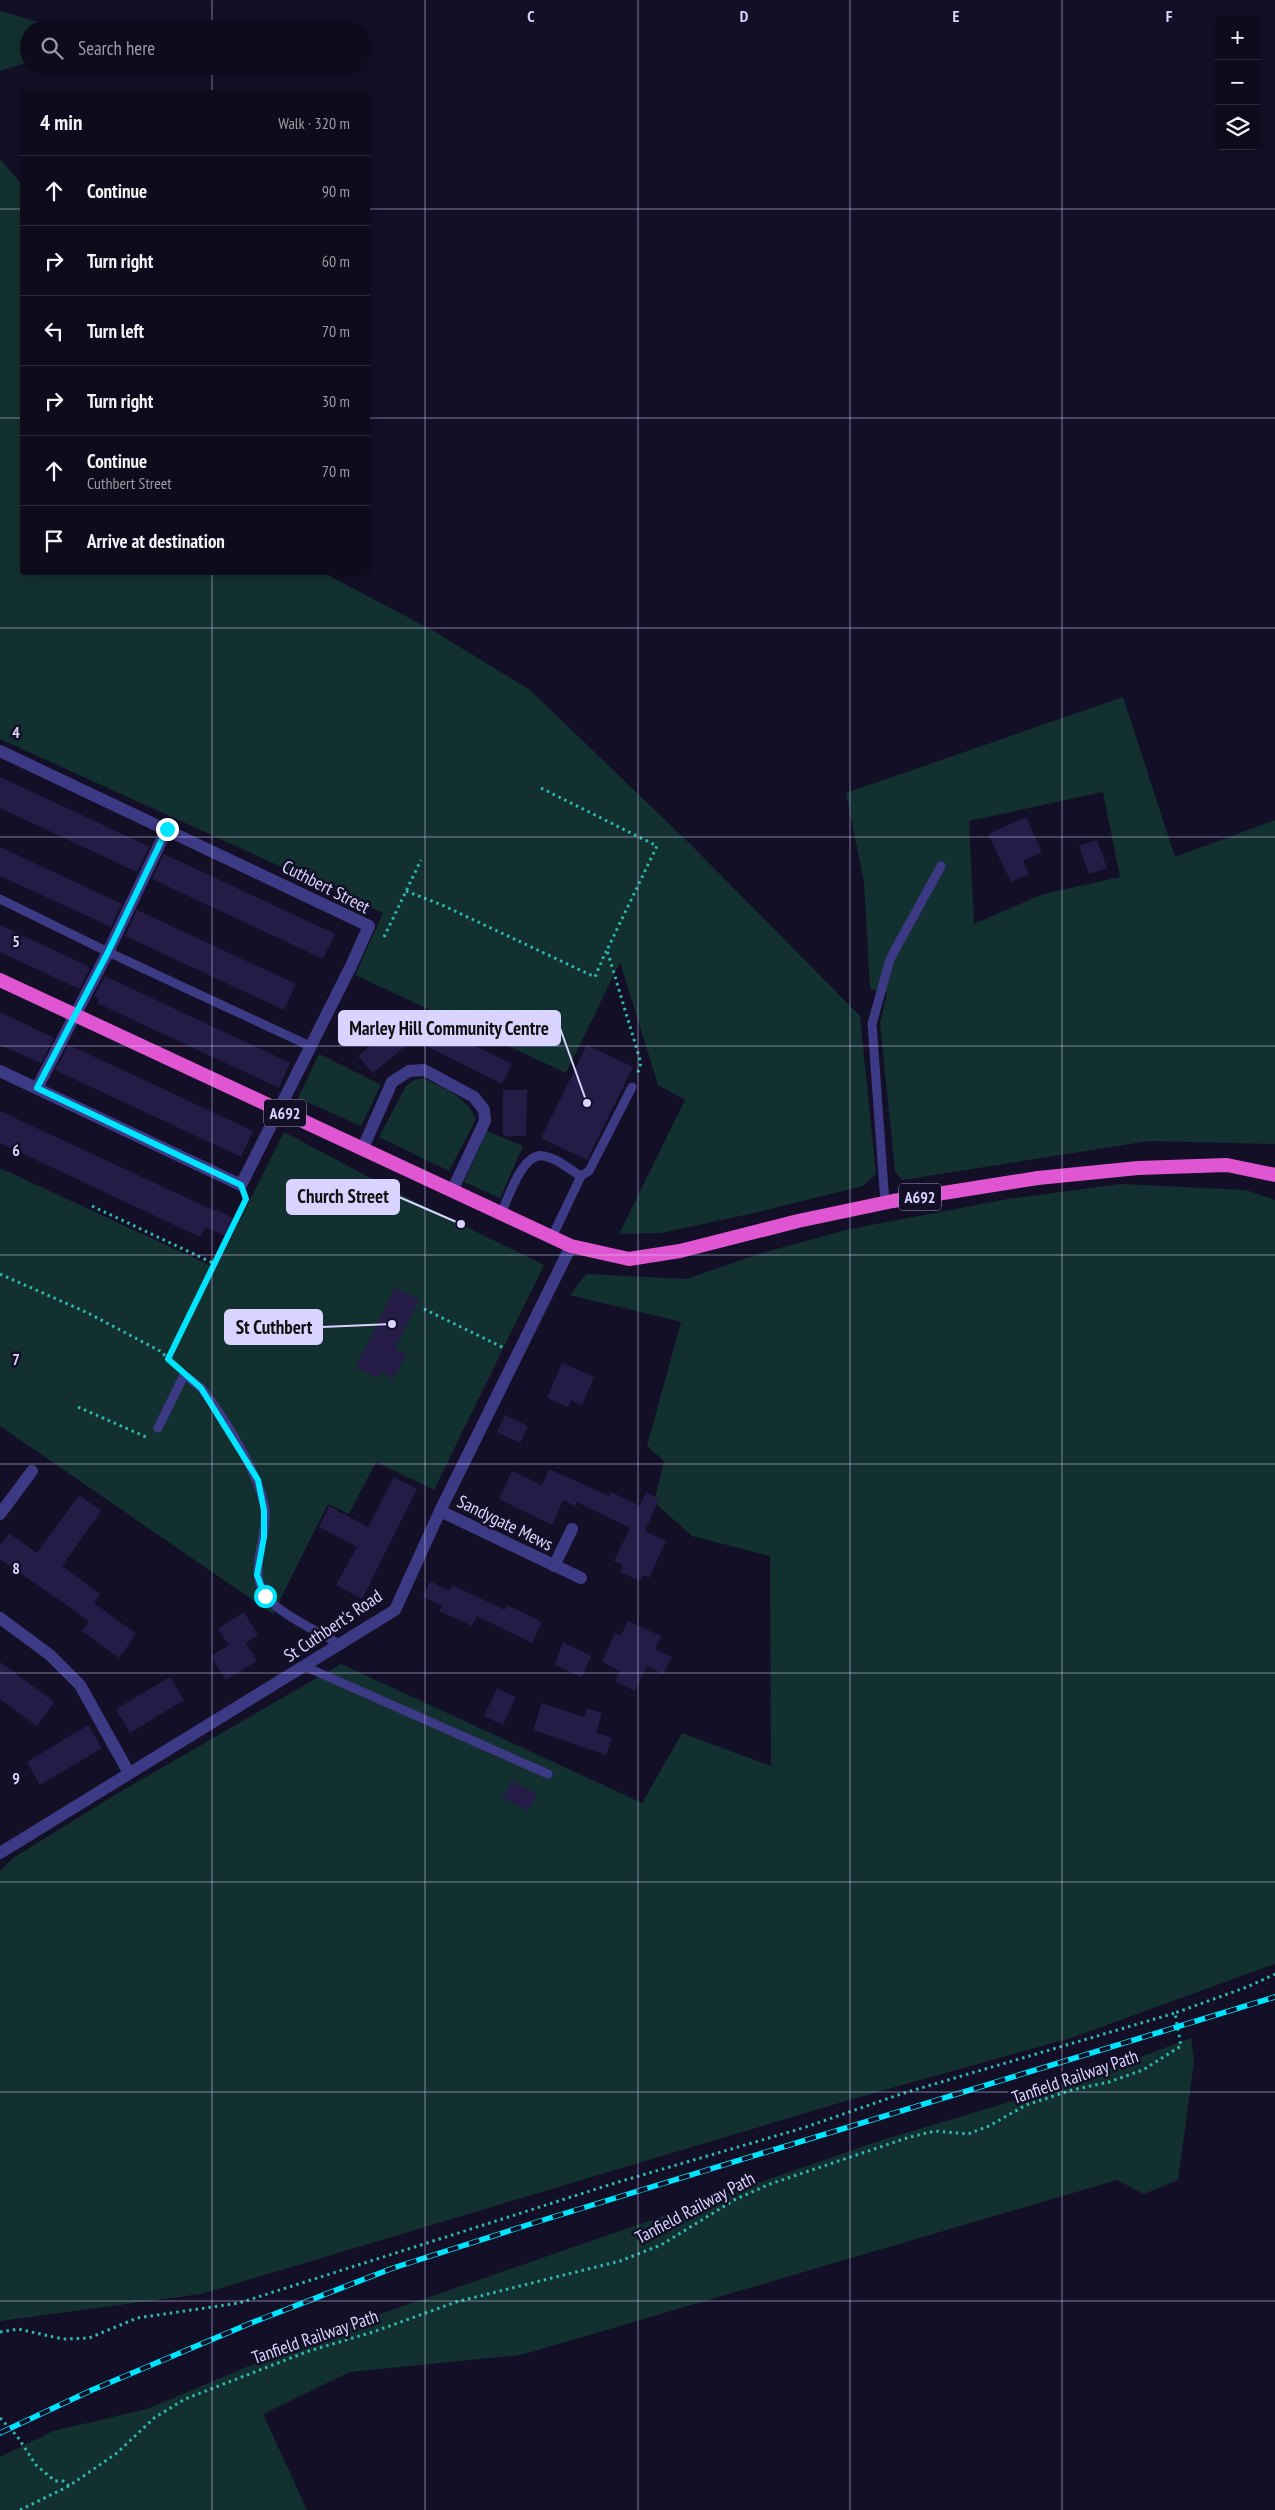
<!DOCTYPE html>
<html lang="en">
<head>
<meta charset="utf-8">
<style>
	body { margin:0; font-family:"PT Sans Narrow",sans-serif; background:#1c1929; color:#f1f3f6 }
	.controls { position:absolute; right:15px; top:15px; display:grid; overflow:hidden; border-radius:5px; box-shadow:0 2px 12px #0003 }
	.controls button { width:45px; height:45px; display:grid; place-items:center; padding:0; border:0; border-bottom:1px solid #2e2b3b; background:#0e0b1c; color:#f1f3f6; font:25px sans-serif }
	.stop { position:absolute; width:15px; height:15px; margin:-11px; border:4px solid #00e5ff; border-radius:50%; background:#fff }
	.stop.end { background:#00e5ff; border-color:#fff; box-shadow:0 1px 5px #0008 }
	.list { margin:0; padding:0; list-style:none }
	h2 { display:flex; justify-content:space-between; align-items:center; height:65px; margin:0; padding:0 20px; font-size:21px }
	h2 small { font-size:16px; font-weight:400; color:#9b9ba3 }
	.list li { display:grid; grid-template-columns:32px 1fr auto; gap:15px; align-items:center; box-sizing:border-box; height:70px; padding:0 20px; border-top:1px solid #2e2b3b }
	.list b { display:block; font-size:19px; white-space:nowrap }
	.list p { margin:0; font-size:16px; white-space:nowrap; color:#9b9ba3 }
	.list em { font-size:16px; font-style:normal; color:#9b9ba3 }
	.icon { flex:none; width:28px; height:28px; fill:none; stroke:currentColor; stroke-width:2; stroke-linecap:round; stroke-linejoin:round }
	.map { position:relative; flex:none; width:1275px; height:2510px; overflow:hidden }
	.search { position:absolute; background:#0e0b1c; box-shadow:0 2px 12px #0003; left:20px; top:20px; width:350px; height:55px; display:flex; align-items:center; gap:12px; box-sizing:border-box; padding:0 18px; border-radius:28px; color:#9b9ba3; font-size:19px }
	.panel { position:absolute; background:#0e0b1c; box-shadow:0 2px 12px #0003; left:20px; top:90px; width:350px; height:485px; border-radius:5px }
	.map>svg:first-child { display:block }
</style>
</head>
<body>
<div class="map">
<svg width="1275" height="2510" viewBox="0 0 1275 2510">
	<rect width="100%" height="100%" fill="#130f26"/>
	<g fill="#12302f" fill-rule="evenodd">
		<path d="M0 11 56 27 71 29H29V62L0 71Z"/>
		<path d="M0 159 22 184V572L324 573 432 630 530 690 691 845 860 1016 876 1174 863 1186 754 1213 661 1233 619 1234 685 1100 658 1085 620 962 566 1073 355 975 383 913 0 739Z"/>
		<path d="M1123 697 1175 857 1275 820V1144L1149 1141 902 1180 895 1171 880 1023 887 993 870 989 864 882 846 793ZM1103 792 1120 877 1043 894 974 924 969 821Z"/>
		<path d="M319 1054 381 1085 361 1126 298 1098Z"/>
		<path d="M423 1078C445 1089 465 1095 476 1119L449 1171 379 1137 406 1086 414 1080Z"/>
		<path d="M487 1131 523 1146 500 1198 464 1182Z"/>
		<path d="M284 1132 416 1202 544 1265 434 1490 376 1462 349 1514 328 1504 273 1614 0 1426V1168L216 1268Z"/>
		<path d="M1120 1184 1246 1190 1275 1200V1964L1071 2038 849 2100 201 2294 0 2321V1871L13 1858 113 1796 341 1664 642 1803 682 1733 771 1766 770 1556 692 1536 654 1502 664 1461 647 1446 681 1322 570 1295 586 1274 686 1279 765 1252 850 1229 1008 1199Z"/>
		<path d="M1191 2038 1194 2062 1178 2180 1144 2194 1117 2180 521 2355 350 2372 263 2414 307 2510H0V2457L53 2431 147 2409 337 2329 882 2140 1057 2088Z"/>
	</g>
	<g fill="#241b47">
		<path d="M0 777 146 845 149 847 137 872 0 808Z"/>
		<path d="M1026 817 1042 852 1023 861 1029 874 1011 882 988 834Z"/>
		<path d="M1097 840 1107 868 1089 874 1079 846Z"/>
		<path d="M0 847 122 904 111 927 0 876Z"/>
		<path d="M164 854 335 934 323 959 152 879Z"/>
		<path d="M137 910 296 984 284 1010 125 936Z"/>
		<path d="M0 925 88 966 90 969 79 989 0 952Z"/>
		<path d="M105 976 290 1063 279 1088 97 1003 99 999 94 996Z"/>
		<path d="M0 1012 54 1038 41 1063 0 1045Z"/>
		<path d="M426 1021 512 1064 502 1084 416 1041Z"/>
		<path d="M392 1027 407 1045 373 1073 358 1056Z"/>
		<path d="M69 1045 253 1131 241 1157 55 1070Z"/>
		<path d="M587 1045 633 1067 587 1160 541 1138Z"/>
		<path d="M503 1090H527L526 1136H503Z"/>
		<path d="M0 1111 215 1211 216 1209 233 1218 225 1236 205 1227 200 1237 0 1143Z"/>
		<path d="M395 1288 419 1299 395 1349 406 1354 394 1379 381 1372 378 1378 356 1367Z"/>
		<path d="M562 1363 594 1377 582 1405 571 1400 568 1407 547 1398Z"/>
		<path d="M505 1415 528 1426 520 1443 497 1432Z"/>
		<path d="M549 1469 609 1496 611 1492 640 1506 646 1492 659 1499 645 1531 666 1541 649 1578 643 1575 640 1581 620 1572 623 1565 614 1561 630 1528 577 1502 575 1506 563 1500 552 1525 499 1499 512 1471 542 1485Z"/>
		<path d="M394 1477 417 1489 362 1599 336 1585 357 1547 319 1527 329 1506 368 1527Z"/>
		<path d="M79 1495 101 1511 62 1566 100 1594 94 1603 136 1634 119 1658 82 1631 89 1621 0 1559V1546L9 1533 37 1553Z"/>
		<path d="M430 1581 449 1591 452 1585 505 1610 507 1605 542 1622 532 1643 477 1616 472 1626 439 1611 442 1606 423 1597Z"/>
		<path d="M244 1612 258 1635 246 1643 257 1661 226 1680 211 1656 229 1645 218 1629Z"/>
		<path d="M628 1621 661 1636 655 1649 672 1657 663 1674 647 1666 635 1691 615 1681 620 1671 602 1662 615 1633 621 1635Z"/>
		<path d="M563 1642 591 1656 582 1677 555 1665Z"/>
		<path d="M0 1662 54 1702 37 1726 0 1699Z"/>
		<path d="M170 1677 184 1700 130 1733 116 1709Z"/>
		<path d="M497 1688 516 1697 503 1725 484 1716Z"/>
		<path d="M542 1703 584 1717 587 1708 602 1713 596 1732 612 1738 606 1755 533 1730Z"/>
		<path d="M88 1725 102 1748 40 1785 27 1762Z"/>
		<path d="M512 1781 537 1794 528 1811 503 1798Z"/>
	</g>
	<g fill="none" stroke-linecap="round" stroke-linejoin="round">
		<g stroke="#2fb8b0" stroke-width="3" stroke-dasharray="2.5 4" stroke-linecap="butt">
			<path d="M541 788 657 846 607 950 641 1063 637 1075"/>
			<path d="M406 891 442 905 595 977 606 951"/>
			<path d="M384 937 421 860"/>
			<path d="M92 1206 215 1264"/>
			<path d="M0 1274 86 1312 160 1351 176 1366"/>
			<path d="M424 1309 504 1348"/>
			<path d="M168 1359 245 1200"/>
			<path d="M78 1407 146 1437"/>
			<path d="M0 2332 18 2329 63 2339 89 2338 137 2318 239 2303 615 2183 803 2128 904 2093 1175 2013"/>
			<path d="M0 2418 17 2436 36 2465 55 2481H63L69 2486"/>
			<path d="M20 2510 69 2486 117 2453 154 2418 185 2399 309 2351 373 2332 456 2302 620 2261 661 2245 736 2199 770 2184 910 2137 935 2131 968 2134 989 2126 1026 2105 1072 2090 1109 2082 1143 2070 1181 2046 1175 2013 1247 1987 1275 1974"/>
		</g>
		<g stroke="#3d3a85" stroke-width="9">
			<path d="M0 899 108 952 310 1046"/>
			<path d="M581 1176 589 1171 632 1087"/>
			<path d="M885 1203 872 1024 890 959 941 866"/>
			<path d="M501 1214C508 1198 523 1151 544 1156 558 1158 569 1170 581 1176L552 1237"/>
			<path d="M158 1428 184 1375C190 1379 197 1384 202 1389 223 1415 261 1477 265 1510 268 1538 248 1570 265 1595 276 1612 322 1634 341 1645"/>
			<path d="M306 1667 548 1774"/>
		</g>
		<g stroke="#3d3a85" stroke-width="12">
			<path d="M0 751 369 926 351 966 241 1185 0 1071"/>
			<path d="M37 1088 108 952 167 829"/>
			<path d="M362 1150 392 1082 409 1071 424 1070 474 1097 484 1110 485 1121 452 1191"/>
			<path d="M440 1511 581 1578"/>
			<path d="M0 1514 32 1471"/>
			<path d="M554 1566 572 1529"/>
			<path d="M0 1618 50 1655 80 1685 129 1773"/>
			<path d="M0 1853 395 1610 440 1511 571 1246"/>
		</g>
		<path stroke="#e055d1" stroke-width="14" d="M0 980 571 1246 629 1259 680 1251 798 1221 893 1201 1038 1178 1138 1168 1227 1165 1275 1175"/>
		<g stroke="#00e5ff" stroke-width="5.5">
			<path id="rail" d="M0 2433 92 2390 251 2323 393 2268 540 2221 1275 1997"/>
		</g>
		<use href="#rail" stroke="#130f26" stroke-width="4" stroke-dasharray="11" stroke-linecap="butt"/>
	</g>
	<g fill="none" stroke-linecap="round" stroke-linejoin="round">
		<path stroke="#00e5ff" stroke-width="6" d="M167 829 108 952 37 1088 241 1185 246 1199 168 1359 201 1388 258 1480 264 1510V1537L257 1575 265 1596"/>
	</g>
	<path fill="none" stroke="#d9d4ff" stroke-width="1" stroke-opacity="0.55" d="M212 0V29M425 0V2510M638 0V2510M850 0V2510M1062 0V2510M212 66V92M0 209H22M368 209H1275M0 418H22M368 418H1275M212 572V2510M0 628H1275M0 837H1275M0 1046H1275M0 1255H1275M0 1464H1275M0 1673H1275M0 1882H1275M0 2092H1275M0 2301H1275"/>
	<g text-anchor="middle" stroke-width="5" stroke-linejoin="round" paint-order="stroke">
		<g fill="#130f26" stroke="#9e99be" stroke-width="1">
			<rect x="264" y="1099.5" width="42" height="27" rx="4"/>
			<rect x="899" y="1183.5" width="42" height="27" rx="4"/>
		</g>
		<g font-size="16" font-weight="bold" fill="#d9d4ff">
			<text x="285" y="1119">A692</text>
			<text x="920" y="1203">A692</text>
		</g>
		<g font-size="18" fill="#d9d4ff" stroke="#130f26">
			<text transform="translate(326 887) rotate(27)" y="6">Cuthbert Street</text>
			<text transform="translate(505 1523) rotate(26)" y="6">Sandygate Mews</text>
			<text transform="translate(333 1626) rotate(-34)" y="6">St Cuthbert's Road</text>
			<text transform="translate(1075 2077) rotate(-19)" y="6">Tanfield Railway Path</text>
			<text transform="translate(695 2208) rotate(-28)" y="6">Tanfield Railway Path</text>
			<text transform="translate(315 2337) rotate(-19)" y="6">Tanfield Railway Path</text>
		</g>
	</g>
	<g font-size="16" text-anchor="middle" font-weight="bold" fill="#d9d4ff" stroke="#130f26" stroke-width="5" stroke-linejoin="round" paint-order="stroke">
		<text x="531" y="22">C</text>
		<text x="744" y="22">D</text>
		<text x="956" y="22">E</text>
		<text x="1169" y="22">F</text>
		<text x="16" y="738">4</text>
		<text x="16" y="947">5</text>
		<text x="16" y="1156">6</text>
		<text x="16" y="1365">7</text>
		<text x="16" y="1574">8</text>
		<text x="16" y="1784">9</text>
	</g>
	<path fill="none" stroke="#d9d4ff" stroke-width="2" d="M587 1103L560 1028M461 1224L399 1197M392 1324L322 1327"/>
	<g fill="#d9d4ff" stroke="#130f26" stroke-width="2">
		<circle cx="587" cy="1103" r="5"/>
		<circle cx="461" cy="1224" r="5"/>
		<circle cx="392" cy="1324" r="5"/>
	</g>
	<g fill="#d9d4ff" stroke="#d9d4ff" stroke-width="2">
		<rect x="339" y="1011" width="221" height="34" rx="5"/>
		<rect x="287" y="1180" width="112" height="34" rx="5"/>
		<rect x="225" y="1310" width="97" height="34" rx="5"/>
	</g>
	<g font-size="19" text-anchor="middle" font-weight="bold" fill="#111">
		<text x="449" y="1035">Marley Hill Community Centre</text>
		<text x="343" y="1203">Church Street</text>
		<text x="274" y="1334">St Cuthbert</text>
	</g>
</svg>
<div class="controls">
<button>+</button>
<button>−</button>
<button><svg class="icon" aria-label="layers" viewBox="0 0 24 24"><path d="M12 4l9 5-9 5-9-5zM3 14l9 5 9-5"/></svg></button>
</div>
<div class="stop" style="left:265px;top:1596px"></div>
<div class="stop end" style="left:167px;top:829px"></div>
<div class="search"><svg class="icon" aria-label="search" viewBox="0 0 24 24"><circle cx="10" cy="10" r="6"/><path d="M15 15l6 6"/></svg>Search here</div>
<section class="panel">
<h2>4 min<small>Walk · 320 m</small></h2>
<ul class="list">
<li><svg class="icon" aria-label="ahead" viewBox="0 0 24 24"><path d="M12 20V5M6 11l6-6 6 6"/></svg><div><b>Continue</b></div><em>90 m</em></li>
<li><svg class="icon" aria-label="right" viewBox="0 0 24 24"><path d="M7 20v-9h11M14 6l5 5-5 5"/></svg><div><b>Turn right</b></div><em>60 m</em></li>
<li><svg class="icon" aria-label="left" viewBox="0 0 24 24"><path d="M17 20v-9H6M10 6l-5 5 5 5"/></svg><div><b>Turn left</b></div><em>70 m</em></li>
<li><svg class="icon" aria-label="right" viewBox="0 0 24 24"><path d="M7 20v-9h11M14 6l5 5-5 5"/></svg><div><b>Turn right</b></div><em>30 m</em></li>
<li><svg class="icon" aria-label="ahead" viewBox="0 0 24 24"><path d="M12 20V5M6 11l6-6 6 6"/></svg><div><b>Continue</b><p>Cuthbert Street</p></div><em>70 m</em></li>
<li><svg class="icon" aria-label="arrive" viewBox="0 0 24 24"><path d="M6 21V4h12l-3 4 3 4H6"/></svg><div><b>Arrive at destination</b></div></li>
</ul>
</section>
</div>
</body>
</html>
